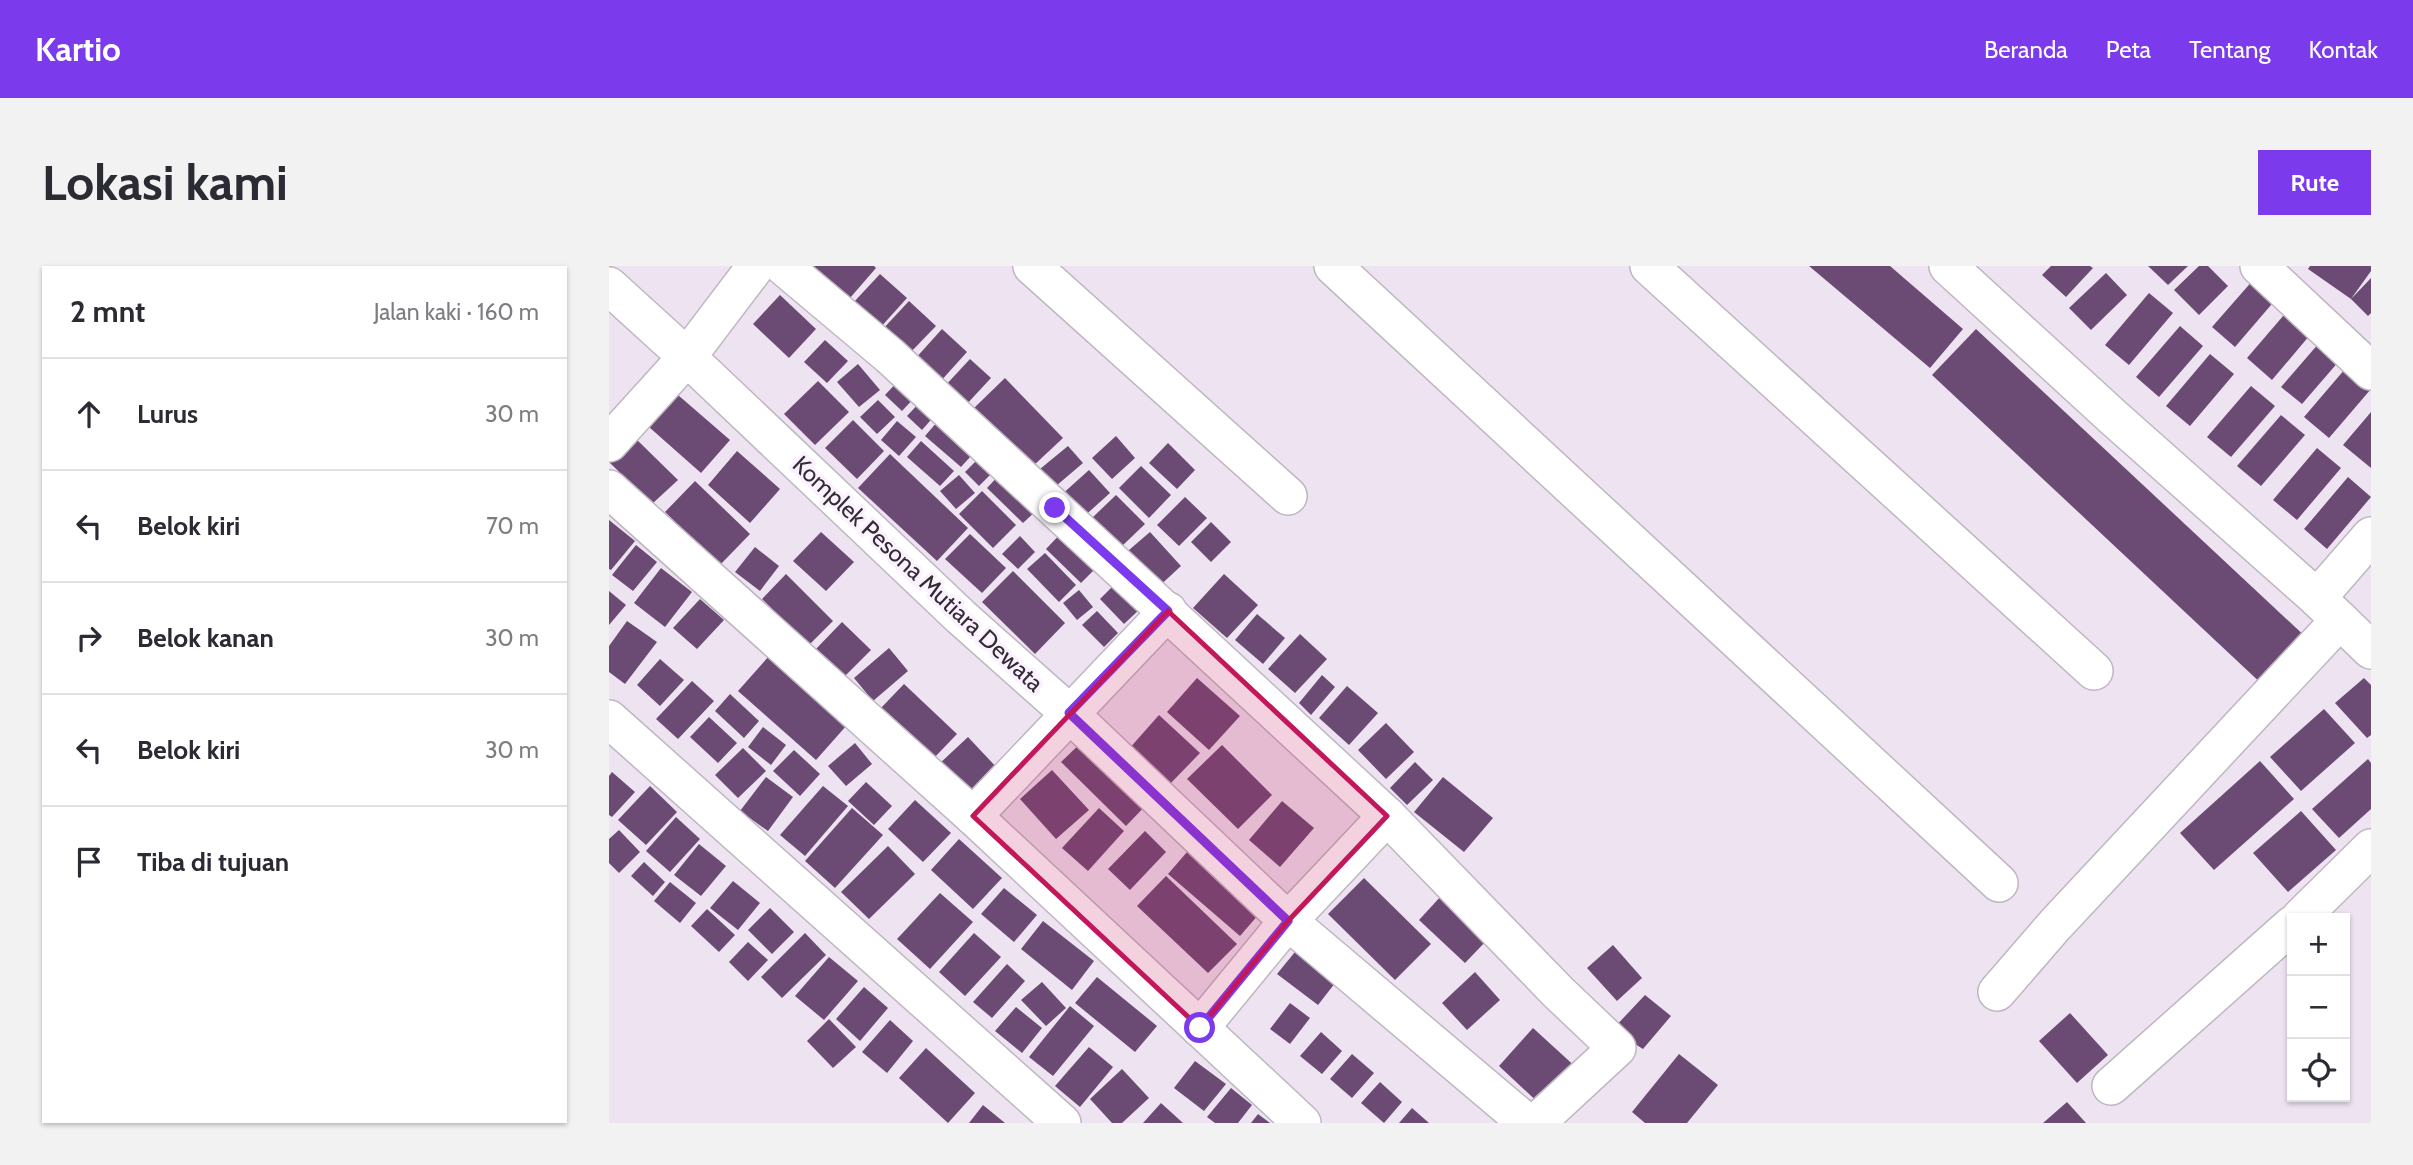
<!DOCTYPE html>
<html lang="id">
<head>
<meta charset="utf-8">
<style>
	body { margin:0; font-family:Cabin,sans-serif; background:#f2f2f3; color:#2b2b33 }
	.controls { position:absolute; right:21px; bottom:21px; display:grid; overflow:hidden; border-radius:0px; box-shadow:0 2px 5px #0004 }
	.controls button { width:63px; height:63px; display:grid; place-items:center; padding:0; border:0; border-bottom:2px solid #e1e1e2; background:#fff; color:#2b2b33; font:35px sans-serif }
	.stop { position:absolute; width:21px; height:21px; margin:-16px; border:5px solid #7c3aed; border-radius:50%; background:#fff }
	.stop.end { background:#7c3aed; border-color:#fff; box-shadow:0 2px 7px #0008 }
	.list { margin:0; padding:0; list-style:none }
	h2 { display:flex; justify-content:space-between; align-items:center; height:91px; margin:0; padding:0 28px; font-size:30px }
	h2 small { font-size:23px; font-weight:400; color:#7c7c81 }
	.list li { display:grid; grid-template-columns:46px 1fr auto; gap:21px; align-items:center; box-sizing:border-box; height:112px; padding:0 28px; border-top:2px solid #e1e1e2 }
	.list b { display:block; font-size:26px; white-space:nowrap }
	.list em { font-size:23px; font-style:normal; color:#7c7c81 }
	.icon { flex:none; width:38px; height:38px; fill:none; stroke:currentColor; stroke-width:2; stroke-linecap:round; stroke-linejoin:round }
	.map { position:relative; flex:none; width:1762px; height:857px; overflow:hidden; border-radius:0px }
	header { display:flex; align-items:center; gap:42px; box-sizing:border-box; height:98px; padding:0 35px; background:#7c3aed; color:#fff }
	header strong { font-size:33px }
	nav { display:flex; gap:38px; margin-inline-start:auto; font-size:24px }
	.intro { display:flex; align-items:center; justify-content:space-between; box-sizing:border-box; height:168px; padding:0 42px }
	h1 { margin:0; font-size:49px }
	.button { padding:18px 32px; border-radius:0px; background:#7c3aed; color:#fff; font-size:24px; font-weight:700 }
	main { display:flex; gap:42px; padding:0 42px }
	aside { flex:1; background:#fff; border-radius:0px; box-shadow:0 2px 5px #0004 }
	.map>svg:first-child { display:block }
</style>
</head>
<body>
<header>
<strong>Kartio</strong>
<nav><a>Beranda</a><a>Peta</a><a>Tentang</a><a>Kontak</a></nav>
</header>
<div class="intro"><h1>Lokasi kami</h1><a class="button">Rute</a></div>
<main>
<aside>
<h2>2 mnt<small>Jalan kaki · 160 m</small></h2>
<ul class="list">
<li><svg class="icon" aria-label="ahead" viewBox="0 0 24 24"><path d="M12 20V5M6 11l6-6 6 6"/></svg><div><b>Lurus</b></div><em>30 m</em></li>
<li><svg class="icon" aria-label="left" viewBox="0 0 24 24"><path d="M17 20v-9H6M10 6l-5 5 5 5"/></svg><div><b>Belok kiri</b></div><em>70 m</em></li>
<li><svg class="icon" aria-label="right" viewBox="0 0 24 24"><path d="M7 20v-9h11M14 6l5 5-5 5"/></svg><div><b>Belok kanan</b></div><em>30 m</em></li>
<li><svg class="icon" aria-label="left" viewBox="0 0 24 24"><path d="M17 20v-9H6M10 6l-5 5 5 5"/></svg><div><b>Belok kiri</b></div><em>30 m</em></li>
<li><svg class="icon" aria-label="arrive" viewBox="0 0 24 24"><path d="M6 21V4h12l-3 4 3 4H6"/></svg><div><b>Tiba di tujuan</b></div></li>
</ul>
</aside>
<div class="map">
<svg width="1762" height="857" viewBox="0 0 1762 857">
	<rect width="100%" height="100%" fill="#eee4f1"/>
	<g fill="#6b4b74">
		<path d="M203 0H265L267 2 241 32Z"/>
		<path d="M1200 0H1281L1354 63 1321 102Z"/>
		<path d="M1442 0H1481L1484 2 1457 31 1433 9Z"/>
		<path d="M1539 0H1579L1559 19Z"/>
		<path d="M1590 0H1599L1619 20 1590 49 1565 24Z"/>
		<path d="M1701 0H1762V5L1742 33 1762 12V47L1759 50 1742 33 1699 3Z"/>
		<path d="M1497 7 1518 29 1482 64 1460 42Z"/>
		<path d="M271 8 298 32 271 62 244 37Z"/>
		<path d="M1645 13 1668 32 1626 81 1603 61Z"/>
		<path d="M1540 27 1564 47 1520 99 1496 79Z"/>
		<path d="M171 29 207 63 180 92 144 58Z"/>
		<path d="M300 35 327 60 298 90 272 65Z"/>
		<path d="M1681 42 1706 63 1663 114 1638 92Z"/>
		<path d="M1571 60 1594 80 1550 131 1527 111Z"/>
		<path d="M333 63 358 86 330 117 305 94Z"/>
		<path d="M1367 63 1700 374 1656 421 1323 109Z"/>
		<path d="M1717 69 1737 87 1693 138 1672 121Z"/>
		<path d="M216 74 239 95 218 117 195 96Z"/>
		<path d="M1601 88 1625 108 1581 160 1557 140Z"/>
		<path d="M361 93 382 112 356 140 335 121Z"/>
		<path d="M1742 96 1762 123 1720 172 1695 151Z"/>
		<path d="M249 98 271 124 250 141 228 116Z"/>
		<path d="M292 112 309 128 293 145 276 129Z"/>
		<path d="M396 112 454 172 423 201 365 142Z"/>
		<path d="M209 115 240 146 206 179 175 148Z"/>
		<path d="M1642 120 1666 140 1622 191 1598 171Z"/>
		<path d="M69 129 121 174 92 207 40 161Z"/>
		<path d="M269 134 286 151 268 168 251 151Z"/>
		<path d="M312 135 327 148 313 164 298 150Z"/>
		<path d="M1762 146V202L1734 179Z"/>
		<path d="M335 148 371 180 352 201 316 170Z"/>
		<path d="M1672 149 1696 169 1652 220 1628 200Z"/>
		<path d="M244 154 275 185 248 213 216 182Z"/>
		<path d="M288 155 307 171 290 190 272 174Z"/>
		<path d="M23 169 69 214 43 238 0 196V191Z"/>
		<path d="M507 170 526 192 503 213 483 192Z"/>
		<path d="M312 175 345 205 331 220 298 191Z"/>
		<path d="M559 177 586 204 568 223 540 197Z"/>
		<path d="M459 180 474 197 447 220 431 203Z"/>
		<path d="M1708 182 1732 202 1688 254 1664 234Z"/>
		<path d="M128 185 171 223 141 257 99 219Z"/>
		<path d="M281 188 359 262 328 295 249 222Z"/>
		<path d="M373 189 387 203 370 220 356 206Z"/>
		<path d="M532 200 562 229 540 252 510 222Z"/>
		<path d="M480 204 501 227 471 254 450 231Z"/>
		<path d="M392 207 429 243 414 257 378 222Z"/>
		<path d="M350 209 366 227 347 243 331 225Z"/>
		<path d="M1739 211 1762 231 1718 283 1695 263Z"/>
		<path d="M86 215 141 268 111 299 56 246Z"/>
		<path d="M373 225 407 259 384 282 350 248Z"/>
		<path d="M507 229 536 258 512 281 483 252Z"/>
		<path d="M576 231 598 252 570 280 548 259Z"/>
		<path d="M0 254 26 275 2 304 0 303Z"/>
		<path d="M602 256 622 276 602 296 582 276Z"/>
		<path d="M457 262 492 297 472 317 437 283Z"/>
		<path d="M212 266 245 296 217 325 184 295Z"/>
		<path d="M541 266 572 300 545 325 513 290Z"/>
		<path d="M361 268 397 302 373 327 336 293Z"/>
		<path d="M411 270 426 286 409 303 393 288Z"/>
		<path d="M27 279 48 296 24 325 3 309Z"/>
		<path d="M146 281 170 300 151 325 126 306Z"/>
		<path d="M436 287 467 319 450 336 418 303Z"/>
		<path d="M52 302 83 326 56 361 25 337Z"/>
		<path d="M404 305 456 357 426 388 373 336Z"/>
		<path d="M177 308 224 355 200 379 153 333Z"/>
		<path d="M615 308 649 339 618 372 584 342Z"/>
		<path d="M506 318 531 343 515 358 491 333Z"/>
		<path d="M470 324 484 341 468 354 454 337Z"/>
		<path d="M0 325 17 339 0 359Z"/>
		<path d="M91 333 115 354 88 383 64 362Z"/>
		<path d="M488 345 509 367 495 381 473 359Z"/>
		<path d="M648 348 676 372 654 398 626 374Z"/>
		<path d="M18 355 48 376 16 418 0 406V380Z"/>
		<path d="M233 356 262 384 234 412 205 385Z"/>
		<path d="M691 368 718 393 686 427 659 403Z"/>
		<path d="M280 382 299 405 264 435 245 412Z"/>
		<path d="M160 390 238 459 207 494 129 425Z"/>
		<path d="M51 393 75 414 51 440 28 419Z"/>
		<path d="M713 409 726 421 702 449 690 437Z"/>
		<path d="M588 412 631 450 600 484 558 446Z"/>
		<path d="M1755 412 1762 419V469L1758 472 1726 437Z"/>
		<path d="M83 415 105 435 69 473 47 453Z"/>
		<path d="M295 418 348 468 324 493 271 443Z"/>
		<path d="M738 420 769 447 740 479 710 452Z"/>
		<path d="M121 428 150 455 135 472 106 445Z"/>
		<path d="M1715 443 1746 477 1692 525 1661 491Z"/>
		<path d="M550 449 591 487 559 520 519 484Z"/>
		<path d="M100 451 128 477 109 497 81 471Z"/>
		<path d="M777 457 805 486 777 513 749 484Z"/>
		<path d="M154 461 177 479 162 499 139 481Z"/>
		<path d="M359 471 390 504 361 532 329 499Z"/>
		<path d="M478 471 542 534 517 560 452 496Z"/>
		<path d="M246 477 263 498 237 520 219 500Z"/>
		<path d="M613 479 663 529 629 563 578 513Z"/>
		<path d="M134 482 157 505 129 532 106 509Z"/>
		<path d="M185 484 211 508 191 530 164 505Z"/>
		<path d="M1759 493 1762 497V543L1730 572 1703 543Z"/>
		<path d="M1651 495 1685 533 1605 604 1571 567Z"/>
		<path d="M806 496 824 514 798 539 781 522Z"/>
		<path d="M443 504 480 544 447 573 411 533Z"/>
		<path d="M3 506 26 526 3 551 0 549V510Z"/>
		<path d="M157 511 184 531 159 565 131 545Z"/>
		<path d="M834 511 884 552 855 586 805 546Z"/>
		<path d="M257 516 283 540 265 559 239 535Z"/>
		<path d="M41 520 68 546 37 579 9 554Z"/>
		<path d="M214 520 239 540 196 590 171 569Z"/>
		<path d="M306 534 342 567 314 596 279 563Z"/>
		<path d="M673 535 705 562 671 601 640 574Z"/>
		<path d="M243 542 274 569 226 622 196 595Z"/>
		<path d="M490 542 515 565 479 605 453 582Z"/>
		<path d="M1692 545 1727 584 1679 626 1644 587Z"/>
		<path d="M67 551 91 573 61 606 37 585Z"/>
		<path d="M10 564 31 586 10 607 0 597V573Z"/>
		<path d="M536 565 557 586 521 624 499 603Z"/>
		<path d="M350 573 393 612 364 643 322 604Z"/>
		<path d="M90 578 117 600 92 630 65 609Z"/>
		<path d="M585 578 657 640 631 670 559 608Z"/>
		<path d="M279 580 306 608 260 653 232 626Z"/>
		<path d="M35 596 56 616 44 630 22 610Z"/>
		<path d="M557 610 628 678 599 707 528 640Z"/>
		<path d="M755 612 822 678 786 714 719 648Z"/>
		<path d="M124 615 151 637 129 664 101 642Z"/>
		<path d="M61 616 87 637 71 657 45 635Z"/>
		<path d="M395 622 428 649 405 676 372 648Z"/>
		<path d="M331 627 364 656 321 703 288 673Z"/>
		<path d="M833 629 879 673 856 697 810 654Z"/>
		<path d="M161 642 185 666 163 688 139 664Z"/>
		<path d="M98 643 126 669 110 686 82 660Z"/>
		<path d="M434 655 485 695 463 724 412 683Z"/>
		<path d="M196 667 217 689 173 732 152 711Z"/>
		<path d="M365 667 392 691 356 730 330 706Z"/>
		<path d="M139 676 159 694 139 715 120 696Z"/>
		<path d="M1004 679 1033 712 1008 735 978 702Z"/>
		<path d="M690 681 730 712 709 739 668 708Z"/>
		<path d="M220 691 249 715 215 754 186 730Z"/>
		<path d="M398 698 416 715 383 752 364 736Z"/>
		<path d="M866 706 891 734 858 764 833 737Z"/>
		<path d="M488 711 548 760 526 786 466 737Z"/>
		<path d="M433 716 457 742 437 760 412 734Z"/>
		<path d="M255 721 279 742 251 775 227 753Z"/>
		<path d="M1036 729 1062 750 1034 783 1003 764Z"/>
		<path d="M681 737 701 752 681 778 661 763Z"/>
		<path d="M461 740 485 760 444 810 420 791Z"/>
		<path d="M407 741 433 762 413 787 386 765Z"/>
		<path d="M1461 747 1499 789 1468 817 1430 775Z"/>
		<path d="M220 753 247 781 224 802 198 775Z"/>
		<path d="M281 754 304 775 278 807 253 786Z"/>
		<path d="M924 762 970 804 934 841 890 800Z"/>
		<path d="M712 766 733 785 713 808 691 790Z"/>
		<path d="M480 781 504 801 471 841 446 820Z"/>
		<path d="M317 782 366 827 339 857 290 812Z"/>
		<path d="M743 788 765 807 743 832 721 813Z"/>
		<path d="M1070 788 1109 819 1078 857H1036L1023 846Z"/>
		<path d="M586 795 617 818 595 845 565 822Z"/>
		<path d="M513 803 540 832 513 857H503L481 833Z"/>
		<path d="M771 816 793 836 775 857 752 837Z"/>
		<path d="M622 822 643 839 629 857H606L598 851Z"/>
		<path d="M1458 836 1477 857H1434Z"/>
		<path d="M552 837 574 857H534Z"/>
		<path d="M374 839 396 857H360Z"/>
		<path d="M803 842 820 857H790Z"/>
		<path d="M649 848 661 857H642Z"/>
	</g>
	<g fill="none" stroke-linecap="round" stroke-linejoin="round">
		<g stroke="#bfb6c2" stroke-width="40">
			<g id="minor">
				<path d="M174 0 281 90 778 550 949 726 1008 782 927 857"/>
				<path d="M423 0 679 230"/>
				<path d="M724 0 1390 617"/>
				<path d="M1040 0 1485 405"/>
				<path d="M1339 0 1505 152 1708 332 1762 384"/>
				<path d="M1650 0 1762 105"/>
				<path d="M0 20 78 91 352 351 460 447 679 655 918 857"/>
				<path d="M0 177 78 91 147 0"/>
				<path d="M0 223 364 550 693 857"/>
				<path d="M1708 332 1762 270"/>
				<path d="M0 453 453 857"/>
				<path d="M364 550 559 345"/>
				<path d="M1691 652 1762 582"/>
				<path d="M1388 726 1446 659 1731 354"/>
				<path d="M591 762 679 655 778 550"/>
				<path d="M1502 820 1683 659"/>
			</g>
		</g>
		<use href="#minor" stroke="#fff" stroke-width="37"/>
	</g>
	<g fill="none" stroke-linecap="round" stroke-linejoin="round">
		<path stroke="#7c3aed" stroke-width="9" d="M446 242 559 345 460 447 679 655 591 762"/>
	</g>
	<path fill="#c2185b" fill-opacity="0.2" stroke="#c2185b" stroke-width="5" stroke-linejoin="round" d="M559 345 778 550 679 655 591 762 364 550Z"/>
	<g text-anchor="middle" stroke-width="7" stroke-linejoin="round" paint-order="stroke">
		<g font-size="24" fill="#312d32" stroke="#fcf1ff">
			<text transform="translate(309 308) rotate(43)" y="8">Komplek Pesona Mutiara Dewata</text>
		</g>
	</g>
</svg>
<div class="controls">
<button>+</button>
<button>−</button>
<button><svg class="icon" aria-label="locate" viewBox="0 0 24 24"><circle cx="12" cy="12" r="6"/><path d="M12 2v4M12 18v4M2 12h4M18 12h4"/></svg></button>
</div>
<div class="stop" style="left:591px;top:762px"></div>
<div class="stop end" style="left:446px;top:242px"></div>
</div>
</main>
</body>
</html>
